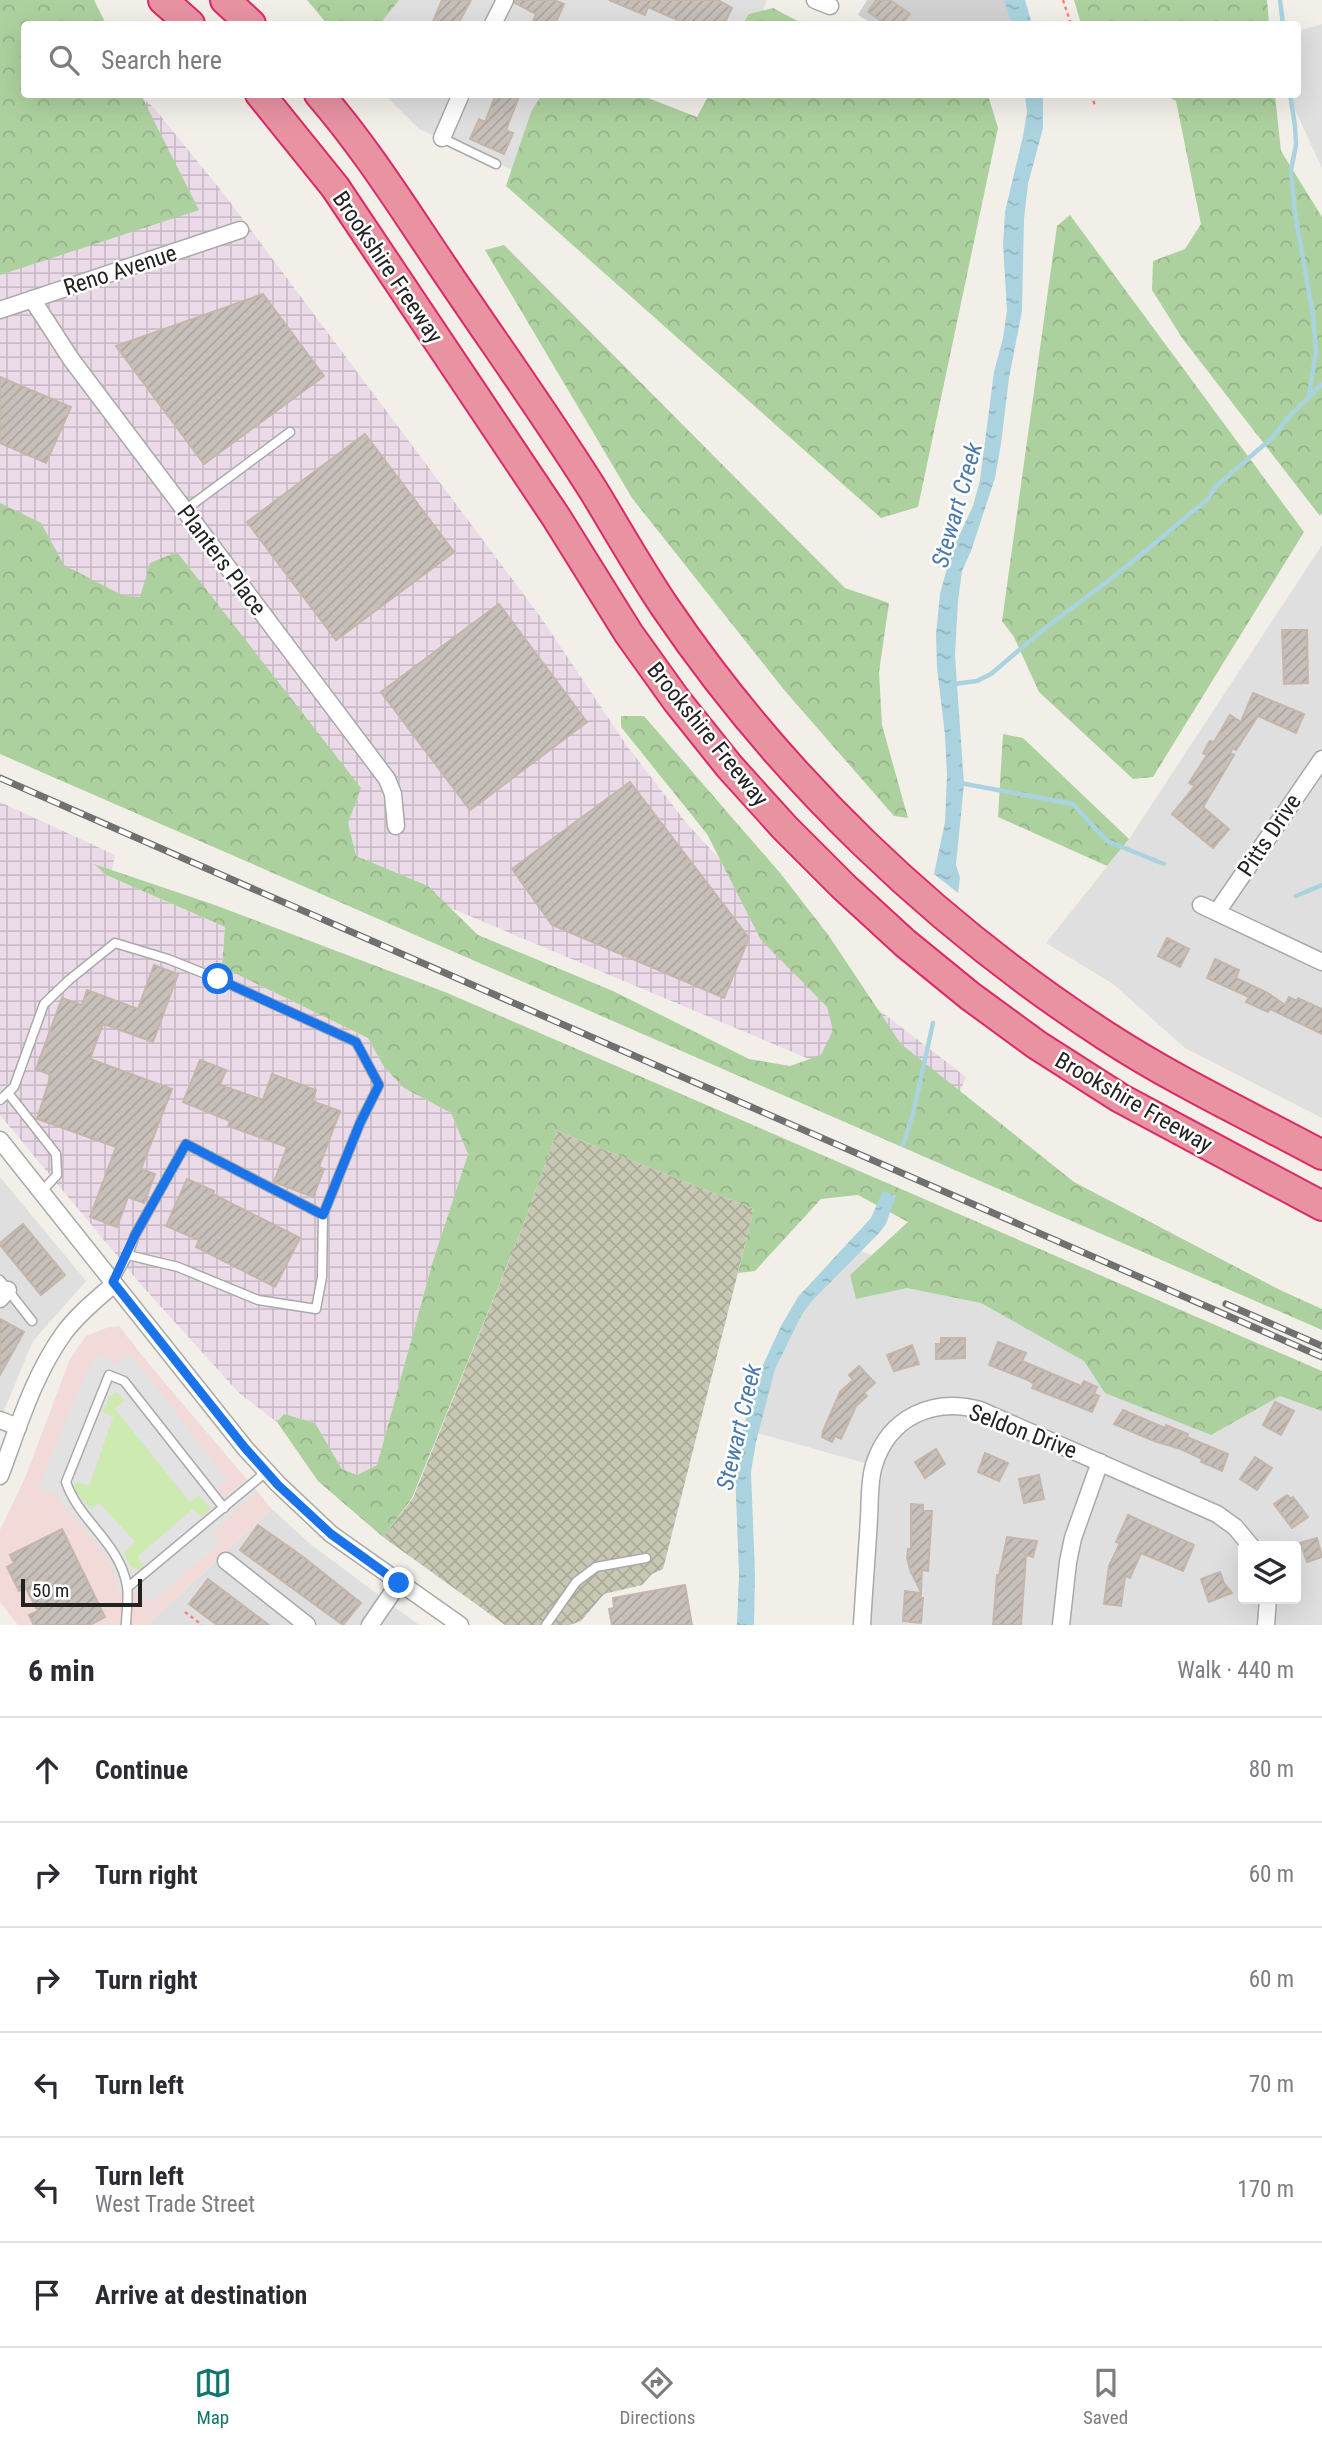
<!DOCTYPE html>
<html lang="en">
<head>
<meta charset="utf-8">
<style>
	body { margin:0; font-family:"Roboto Condensed",sans-serif; background:#f2f2f3; color:#2b2b33 }
	.controls { position:absolute; right:21px; bottom:21px; display:grid; overflow:hidden; border-radius:7px; box-shadow:0 7px 28px #0002 }
	.controls button { width:63px; height:63px; display:grid; place-items:center; padding:0; border:0; border-bottom:2px solid #e1e1e2; background:#fff; color:#2b2b33; font:35px sans-serif }
	.scale { position:absolute; left:21px; bottom:18px; width:121px; box-sizing:border-box; padding-left:7px; border:4px solid #222; border-top:0; font-size:19px; line-height:24px; white-space:nowrap; color:#222; -webkit-text-stroke:5px #fff; paint-order:stroke }
	.stop { position:absolute; width:21px; height:21px; margin:-16px; border:5px solid #1a73e8; border-radius:50%; background:#fff }
	.stop.end { background:#1a73e8; border-color:#fff; box-shadow:0 2px 7px #0008 }
	.list { margin:0; padding:0; list-style:none }
	h2 { display:flex; justify-content:space-between; align-items:center; height:91px; margin:0; padding:0 28px; font-size:30px }
	h2 small { font-size:23px; font-weight:400; color:#7c7c81 }
	.list li { display:grid; grid-template-columns:46px 1fr auto; gap:21px; align-items:center; box-sizing:border-box; height:105px; padding:0 28px; border-top:2px solid #e1e1e2 }
	.list b { display:block; font-size:26px; white-space:nowrap }
	.list p { margin:0; font-size:23px; white-space:nowrap; color:#7c7c81 }
	.list em { font-size:23px; font-style:normal; color:#7c7c81 }
	.icon { flex:none; width:38px; height:38px; fill:none; stroke:currentColor; stroke-width:2; stroke-linecap:round; stroke-linejoin:round }
	.map { position:relative; flex:none; width:1322px; height:1625px; overflow:hidden }
	.search { position:absolute; background:#fff; box-shadow:0 7px 28px #0002; left:21px; right:21px; top:21px; height:77px; display:flex; align-items:center; gap:18px; box-sizing:border-box; padding:0 24px; border-radius:7px; color:#7c7c81; font-size:26px }
	.sheet { height:721px; background:#fff }
	nav { display:flex; justify-content:space-around; align-items:center; box-sizing:border-box; height:98px; border-top:2px solid #e1e1e2; background:#fff; font-size:19px; color:#7c7c81 }
	nav a { display:grid; justify-items:center; gap:4px }
	nav .on { color:#0f766e }
	.map>svg:first-child { display:block }
</style>
</head>
<body>
<div class="map">
<svg width="1322" height="1625" viewBox="0 0 1322 1625">
	<defs>
		<pattern id="industrial-grid" width="8" height="8" patternUnits="userSpaceOnUse" patternTransform="scale(1.75)"><rect width="8" height="8" fill="#ebdbe8"/><path d="M0 4h8M4 0v8" fill="none" stroke="#c9bcc7"/></pattern>
		<pattern id="construction-cross-hatch" width="8" height="8" patternUnits="userSpaceOnUse" patternTransform="scale(1.75)"><rect width="8" height="8" fill="#c7c7b4"/><path d="M0 0l8 8M0 8l8-8" fill="none" stroke="#abab9a"/></pattern>
		<pattern id="forest-crowns" width="20" height="18" patternUnits="userSpaceOnUse" patternTransform="scale(1.75)"><rect width="20" height="18" fill="#add19e"/><path d="M2 6a3 3 0 1 1 6 0M12 15a3 3 0 1 1 6 0" fill="none" stroke="#95b388"/></pattern>
		<pattern id="water-ripples" width="26" height="14" patternUnits="userSpaceOnUse" patternTransform="scale(1.75)"><rect width="26" height="14" fill="#aad3df"/><path d="M2 4q2-2 4 0t4 0M15 11q2-2 4 0t4 0" fill="none" stroke="#92b5bf"/></pattern>
		<pattern id="building-hatch" width="6" height="6" patternUnits="userSpaceOnUse" patternTransform="scale(1.75)"><rect width="6" height="6" fill="#c7bfb8"/><path d="M-1 1l2-2M0 6l6-6M5 7l2-2" fill="none" stroke="#aba49e"/></pattern>
	</defs>
	<rect width="100%" height="100%" fill="#f2efe9"/>
	<g fill="#e0dfdf" fill-rule="evenodd">
		<path d="M373 0H767L757 24H348Z"/>
		<path d="M1322 24V168L1288 95 1298 94V31Z"/>
		<path d="M385 95H576L537 181 419 129Z"/>
		<path d="M1322 545V1118L1185 1048 1113 984 1046 943 1129 839Z"/>
		<path d="M0 1177 86 1281 33 1341 0 1420Z"/>
		<path d="M851 1248 1322 1404V1625H857L868 1464 750 1431 767 1367 805 1294ZM1243 1546H1296V1599H1243Z"/>
		<path d="M272 1509 309 1543 419 1625H147Z"/>
	</g>
	<path fill="#f2dad9" d="M119 1326 149 1364 272 1509 147 1625H18L0 1602V1530L25 1478 70 1359 86 1336 106 1328Z"/>
	<g fill="url(#industrial-grid)">
		<path d="M0 18 24 24V94L139 95 154 108 224 194 542 619 627 746 688 825 770 913 853 990 966 1077 949 1118 168 789 0 706Z"/>
		<path d="M0 802 115 855 112 870 96 865 106 875 225 927 222 967 368 1038 384 1067 404 1088 451 1113 468 1154 432 1264 377 1465 357 1475 342 1469 315 1423 284 1414 277 1422 240 1394 143 1287 0 1115Z"/>
	</g>
	<path fill="#d0d0d0" d="M867 0H1010L1020 24H873L858 15Z"/>
	<path fill="url(#construction-cross-hatch)" d="M557 1131 754 1209 663 1569 652 1574 642 1585 604 1594 581 1621 570 1625H505L383 1537 413 1498 523 1226Z"/>
	<path fill="#cdebb0" d="M115 1393 119 1394 125 1401 115 1408 190 1502 199 1495 211 1508 201 1518 193 1509 139 1557 145 1568C131 1573 128 1564 123 1552L135 1542 99 1503 91 1509 75 1492 74 1485 78 1482 89 1486 113 1417 102 1412 110 1396Z"/>
	<g fill="url(#forest-crowns)">
		<path d="M0 0H94L106 24H24V94L141 95 199 210 0 275Z"/>
		<path d="M307 0H399L380 24H327Z"/>
		<path d="M1074 0H1267L1269 24H1081Z"/>
		<path d="M773 8 803 24H743L749 14Z"/>
		<path d="M542 94 640 95 697 117 709 95H988L998 128 918 507 881 518 506 186 531 112Z"/>
		<path d="M1165 95H1275L1281 151 1322 217V513L1320 516 1182 338 1152 290 1153 261 1185 249 1201 224 1176 101Z"/>
		<path d="M1070 215 1304 532 1153 777 1133 779 1039 692 1014 637 1002 621 1057 226Z"/>
		<path d="M504 245 845 588 889 603 879 672 882 725 908 818 894 816 785 691 632 498 485 250Z"/>
		<path d="M0 503 41 523 64 565 124 596 140 597 150 563 177 552 361 788 348 823 356 856 428 886 478 935 613 991 749 1059 790 1066 821 1055 833 1030 827 1007 761 940 707 834 621 727V716H644L781 874 829 936 901 1044 1074 1182 1280 1290 1322 1309V1330L0 754Z"/>
		<path d="M1003 734 1023 738 1129 839 1107 866 998 817Z"/>
		<path d="M94 864 212 904 445 992 1322 1371V1411L1280 1396 1211 1435 1105 1393 1084 1361 981 1303 907 1288 856 1299 850 1275 908 1222 858 1195 821 1199 755 1271 738 1273 754 1209 557 1131 523 1226 412 1498 383 1537 318 1481 277 1422 284 1414 315 1423 342 1469 357 1475 377 1465 432 1264 468 1154 451 1113 404 1088 384 1067 368 1038 222 967 225 927 106 875Z"/>
	</g>
	<path fill="#e2e2e2" fill-rule="evenodd" d="M100 1353 115 1365 130 1353 227 1480 218 1488 226 1497 246 1479 258 1492 212 1533 220 1543 150 1603 140 1594H119L114 1574 104 1554 60 1502 56 1494 38 1488 88 1368ZM115 1393 119 1394 125 1401 115 1409 190 1502 199 1495 211 1508 201 1517 193 1509 138 1556 145 1568 137 1571 129 1565 124 1552 135 1542 99 1503 91 1509 75 1492 74 1485 78 1482 89 1486 113 1417 102 1412 110 1396Z"/>
	<g fill="url(#water-ripples)">
		<path d="M1004 0H1025L1032 24H1012Z"/>
		<path d="M1025 95H1043V128L1028 184 1024 219 1022 311 1009 378 1001 444 995 478 971 551 962 571 958 601 955 655 964 784 956 865 960 878 958 893 934 874 945 822 947 775 945 735 937 668 936 634 940 594 951 553 973 506 980 480 994 372 1003 338 1007 310 1003 245 1005 212 1023 136 1027 112Z"/>
		<path d="M883 1191 896 1195 886 1224 880 1232 811 1302 801 1316 775 1369 756 1442 751 1472 755 1575 754 1625H737L739 1574 735 1470 740 1441 756 1380 781 1326 798 1297 871 1218Z"/>
	</g>
	<g fill="none" stroke-linecap="round" stroke-linejoin="round">
		<g stroke="#aad3df" stroke-width="4.5">
			<path d="M1280 0 1283 24"/>
			<path d="M1290 94 1295 126 1296 145 1291 170 1295 213 1313 315 1316 352 1309 395"/>
			<path d="M953 684 977 681 991 674 1044 629 1121 571 1208 499 1215 487 1272 438 1288 418 1322 384"/>
			<path d="M960 783 1073 804 1107 841 1164 864"/>
			<path d="M1296 896 1322 885"/>
			<path d="M903 1145 913 1114 933 1023"/>
		</g>
	</g>
	<g fill="url(#building-hatch)" stroke="#c4b6ab" stroke-width="2">
		<path d="M442 0H471L458 24H432Z"/>
		<path d="M515 0H554L564 4 555 24H532L536 14 515 3Z"/>
		<path d="M609 0H718L732 8 724 24H686L648 7 645 15Z"/>
		<path d="M876 0H890L910 14 902 24H886L868 12Z"/>
		<path d="M496 94H520L506 130 513 133 504 154 470 139 479 119 485 122Z"/>
		<path d="M263 294 324 376 204 464 116 346Z"/>
		<path d="M0 377 71 407 46 463 0 443Z"/>
		<path d="M365 434 454 552 336 640 247 522Z"/>
		<path d="M499 604 587 722 470 810 381 692Z"/>
		<path d="M1282 630H1307L1308 683 1284 684Z"/>
		<path d="M1253 693 1304 714 1296 733 1258 716 1236 750 1233 748 1230 753 1234 755 1203 807 1229 829 1213 848 1172 814 1195 786 1189 783 1207 755 1203 753 1210 741 1214 742 1230 715 1241 722Z"/>
		<path d="M630 782 749 938 724 998 552 925 512 869Z"/>
		<path d="M1167 938 1189 949 1180 967 1158 956Z"/>
		<path d="M1215 959 1239 970 1236 978 1268 993 1285 1005 1289 997 1297 1001 1298 998 1322 1009V1034L1270 1009 1268 1012 1246 1002 1249 997 1207 978Z"/>
		<path d="M154 965 178 974 153 1042 103 1024 90 1059 172 1089 141 1169 155 1174 144 1203 128 1197 117 1227 90 1217 116 1147 37 1119 51 1075 36 1069 62 998 82 1005 87 990 138 1009Z"/>
		<path d="M200 1060 226 1070 220 1085 263 1100 272 1074 316 1090 312 1101 340 1111 319 1167 324 1169 313 1197 274 1182 287 1147 228 1126 230 1121 183 1102Z"/>
		<path d="M187 1179 214 1191 213 1194 300 1238 275 1287 196 1247 199 1240 166 1226Z"/>
		<path d="M23 1224 65 1275 41 1295 0 1245V1243Z"/>
		<path d="M0 1319 24 1332 0 1375Z"/>
		<path d="M941 1338H965V1358L936 1359V1344H941Z"/>
		<path d="M998 1342 1026 1353 1022 1361 1081 1386 1084 1381 1097 1387 1094 1394 1099 1396 1092 1412 1032 1388 1034 1384 1028 1380 989 1365Z"/>
		<path d="M912 1345 919 1364 894 1371 887 1355Z"/>
		<path d="M859 1366 875 1383 864 1393 867 1396 856 1406 841 1439 835 1436 832 1442 822 1437 823 1431 840 1392 853 1380 849 1375Z"/>
		<path d="M1275 1402 1294 1411 1281 1435 1263 1425Z"/>
		<path d="M1123 1410 1165 1428 1166 1425 1188 1434 1187 1437 1228 1454 1222 1471 1201 1462 1202 1459 1181 1449 1154 1441 1114 1424Z"/>
		<path d="M936 1449 945 1464 925 1478 915 1462Z"/>
		<path d="M985 1453 1008 1463 999 1481 978 1472Z"/>
		<path d="M1255 1457 1272 1468 1257 1490 1240 1479Z"/>
		<path d="M1039 1475 1044 1499 1024 1503 1019 1479Z"/>
		<path d="M1287 1495 1291 1499 1293 1497 1308 1517 1292 1528 1274 1504Z"/>
		<path d="M911 1504 923 1505V1511H932L928 1571 922 1570 921 1592 910 1570 907 1557 908 1549H911Z"/>
		<path d="M1128 1515 1194 1545 1183 1571 1141 1553 1130 1578 1125 1576 1121 1606 1104 1604 1109 1566 1120 1543 1116 1542Z"/>
		<path d="M258 1525 302 1556 361 1603 343 1625 240 1550Z"/>
		<path d="M62 1529 105 1617 90 1625H34L29 1615 38 1611 25 1587 19 1591 7 1567 14 1563 10 1555Z"/>
		<path d="M1007 1537 1037 1541 1033 1557 1026 1555 1021 1625H993L997 1575H999Z"/>
		<path d="M1317 1538 1322 1557 1307 1562 1300 1543Z"/>
		<path d="M1220 1572 1224 1583 1232 1593 1209 1602 1201 1579Z"/>
		<path d="M208 1579 269 1625H217L189 1604Z"/>
		<path d="M685 1585 692 1625H612L609 1609 614 1608 613 1598Z"/>
		<path d="M905 1591 921 1593 920 1598H923L921 1623 903 1621Z"/>
	</g>
	<g fill="none" stroke-linecap="round" stroke-linejoin="round">
		<g stroke="#a9a9a9" stroke-width="11">
			<g id="service">
				<path d="M442 138 496 164"/>
				<path d="M185 510 290 432"/>
				<path d="M8 1093 56 1154 57 1175 41 1192"/>
				<path d="M0 1100 14 1087 44 1004 69 980 115 943 168 959 218 979 356 1042 379 1085 360 1123 323 1215 322 1277 316 1309 258 1300 178 1267 128 1255 113 1282"/>
				<path d="M128 1255 135 1235 186 1144 323 1215"/>
				<path d="M0 1280 32 1321"/>
				<path d="M128 1587 266 1472"/>
				<path d="M126 1625C126 1613 129 1598 127 1586 120 1543 79 1521 66 1482L109 1375 124 1381 224 1508"/>
				<path d="M546 1625 576 1582 596 1567 646 1558"/>
			</g>
		</g>
		<g stroke="#a9a9a9" stroke-width="19">
			<g id="minor">
				<path d="M815 0 830 6"/>
				<path d="M493 24 505 0"/>
				<path d="M442 138 461 94"/>
				<path d="M32 299 71 359 387 779 393 794 396 826"/>
				<path d="M0 310 240 230"/>
				<path d="M1201 905 1322 962"/>
				<path d="M1217 912 1322 759"/>
				<path d="M0 1140 245 1448 278 1484 331 1534 460 1625"/>
				<path d="M0 1299 8 1290"/>
				<path d="M0 1420 18 1427"/>
				<path d="M0 1476C18 1428 33 1376 64 1333 78 1314 97 1299 114 1284"/>
				<path d="M226 1561 307 1625"/>
				<path d="M370 1625 399 1583"/>
				<path d="M862 1625C864 1589 867 1554 869 1518 870 1501 869 1481 874 1465 889 1417 933 1397 980 1410L1217 1514 1235 1527 1251 1546"/>
				<path d="M1061 1625 1068 1562 1073 1538 1100 1462"/>
				<path d="M1266 1625 1268 1599"/>
			</g>
		</g>
		<g stroke="#dc2a67" stroke-width="32">
			<g id="motorway">
				<path d="M163 0 190 24"/>
				<path d="M225 0 251 24"/>
				<path d="M260 94 335 187 556 517 629 634 677 701 729 766 785 828 844 887 905 943 970 996 1037 1045 1120 1098 1322 1206"/>
				<path d="M319 94C365 147 402 206 441 264 492 340 546 415 595 493 618 531 640 570 665 607 781 778 934 924 1106 1036 1175 1081 1250 1116 1322 1155"/>
			</g>
		</g>
		<g stroke="#fa8072" stroke-width="2.5" stroke-dasharray="3.5 3.5" stroke-linecap="butt">
			<path d="M1063 0 1071 24"/>
			<path d="M1092 94 1095 107"/>
			<path d="M185 1612 202 1625"/>
		</g>
		<use href="#service" stroke="#fff" stroke-width="8"/>
		<use href="#minor" stroke="#fff" stroke-width="16"/>
		<use href="#motorway" stroke="#e892a2" stroke-width="28"/>
		<g stroke="#707070" stroke-width="7">
			<g id="rail">
				<path d="M0 778 1322 1357"/>
				<path d="M1226 1304 1322 1346"/>
			</g>
		</g>
		<use href="#rail" stroke="#fff" stroke-width="4.5" stroke-dasharray="13" stroke-linecap="butt"/>
	</g>
	<g fill="none" stroke-linecap="round" stroke-linejoin="round">
		<path stroke="#1a73e8" stroke-width="9" d="M218 979 356 1042 379 1085 360 1123 323 1215 186 1144 135 1235 113 1282 245 1448 278 1485 331 1534 399 1583"/>
	</g>
	<g text-anchor="middle" stroke-width="5" stroke-linejoin="round" paint-order="stroke">
		<g font-size="23" fill="#222" stroke="#fff">
			<text transform="translate(388 267) rotate(56)" y="8">Brookshire Freeway</text>
			<text transform="translate(120 270) rotate(-18)" y="8">Reno Avenue</text>
			<text transform="translate(222 560) rotate(53)" y="8">Planters Place</text>
			<text transform="translate(708 734) rotate(51)" y="8">Brookshire Freeway</text>
			<text transform="translate(1269 835) rotate(-56)" y="8">Pitts Drive</text>
			<text transform="translate(1134 1102) rotate(30)" y="8">Brookshire Freeway</text>
			<text transform="translate(1023 1431) rotate(21)" y="8">Seldon Drive</text>
		</g>
		<g font-size="24" font-style="italic" fill="#4a7aab" stroke="#fff">
			<text transform="translate(957 505) rotate(-74)" y="8">Stewart Creek</text>
			<text transform="translate(739 1427) rotate(-77)" y="8">Stewart Creek</text>
		</g>
	</g>
</svg>
<div class="controls">
<button><svg class="icon" aria-label="layers" viewBox="0 0 24 24"><path d="M12 4l9 5-9 5-9-5zM3 14l9 5 9-5"/></svg></button>
</div>
<div class="scale">50 m</div>
<div class="stop" style="left:218px;top:979px"></div>
<div class="stop end" style="left:399px;top:1583px"></div>
<div class="search"><svg class="icon" aria-label="search" viewBox="0 0 24 24"><circle cx="10" cy="10" r="6"/><path d="M15 15l6 6"/></svg>Search here</div>
</div>
<section class="sheet">
<h2>6 min<small>Walk · 440 m</small></h2>
<ul class="list">
<li><svg class="icon" aria-label="ahead" viewBox="0 0 24 24"><path d="M12 20V5M6 11l6-6 6 6"/></svg><div><b>Continue</b></div><em>80 m</em></li>
<li><svg class="icon" aria-label="right" viewBox="0 0 24 24"><path d="M7 20v-9h11M14 6l5 5-5 5"/></svg><div><b>Turn right</b></div><em>60 m</em></li>
<li><svg class="icon" aria-label="right" viewBox="0 0 24 24"><path d="M7 20v-9h11M14 6l5 5-5 5"/></svg><div><b>Turn right</b></div><em>60 m</em></li>
<li><svg class="icon" aria-label="left" viewBox="0 0 24 24"><path d="M17 20v-9H6M10 6l-5 5 5 5"/></svg><div><b>Turn left</b></div><em>70 m</em></li>
<li><svg class="icon" aria-label="left" viewBox="0 0 24 24"><path d="M17 20v-9H6M10 6l-5 5 5 5"/></svg><div><b>Turn left</b><p>West Trade Street</p></div><em>170 m</em></li>
<li><svg class="icon" aria-label="arrive" viewBox="0 0 24 24"><path d="M6 21V4h12l-3 4 3 4H6"/></svg><div><b>Arrive at destination</b></div></li>
</ul>
</section>
<nav>
<a class="on"><svg class="icon" aria-label="map" viewBox="0 0 24 24"><path d="M3 6l6-2 6 2 6-2v14l-6 2-6-2-6 2zM9 4v14M15 6v14"/></svg>Map</a>
<a><svg class="icon" aria-label="directions" viewBox="0 0 24 24"><path d="M12 3l9 9-9 9-9-9zM9 14v-3h6M13 9l2 2-2 2"/></svg>Directions</a>
<a><svg class="icon" aria-label="saved" viewBox="0 0 24 24"><path d="M7 4h10v16l-5-4-5 4z"/></svg>Saved</a>
</nav>
</body>
</html>
